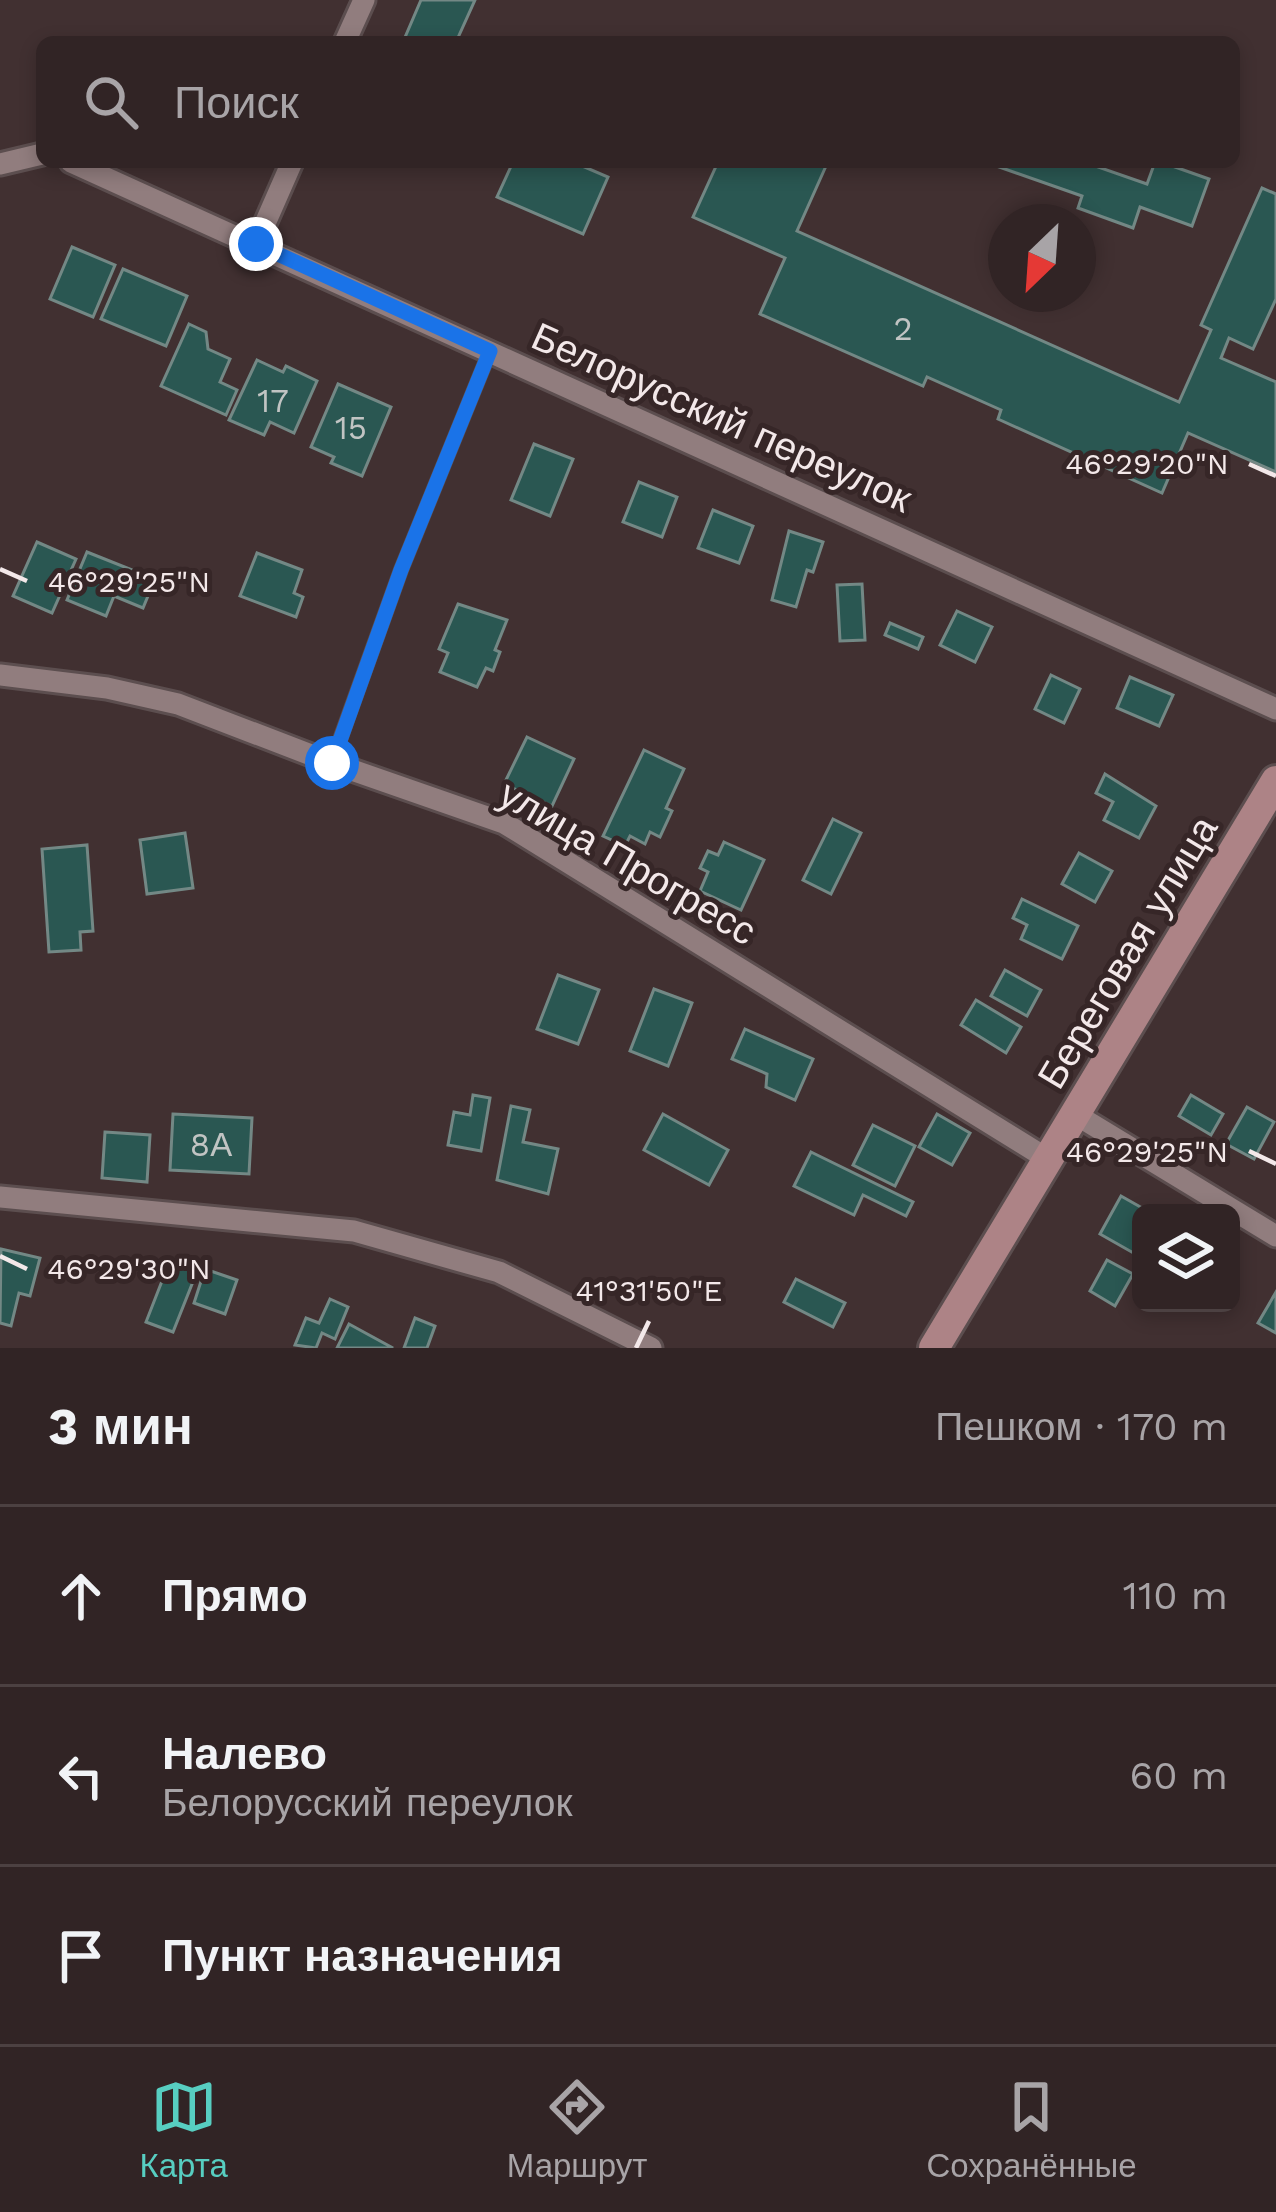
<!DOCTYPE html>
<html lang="ru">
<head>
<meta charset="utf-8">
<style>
	body { margin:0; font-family:"Work Sans",sans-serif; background:#3d3032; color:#f1f3f6 }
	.controls { position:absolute; right:36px; bottom:36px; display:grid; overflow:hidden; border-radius:18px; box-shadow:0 6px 18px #0003 }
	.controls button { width:108px; height:108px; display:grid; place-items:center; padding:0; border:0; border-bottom:3px solid #4c4142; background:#312425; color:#f1f3f6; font:60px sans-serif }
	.compass { position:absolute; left:988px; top:204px; width:108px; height:108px; border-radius:50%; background:#312425; box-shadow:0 6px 18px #0003; rotate:205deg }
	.stop { position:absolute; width:36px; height:36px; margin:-27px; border:9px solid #1a73e8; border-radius:50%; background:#fff }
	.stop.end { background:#1a73e8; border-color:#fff; box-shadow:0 3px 12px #0008 }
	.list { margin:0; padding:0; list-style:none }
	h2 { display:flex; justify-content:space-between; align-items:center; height:156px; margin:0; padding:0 48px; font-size:51px }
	h2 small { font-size:39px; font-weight:400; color:#a8a4a7 }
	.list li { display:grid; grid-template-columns:78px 1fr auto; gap:36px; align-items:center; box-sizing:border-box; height:180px; padding:0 48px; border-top:3px solid #4c4142 }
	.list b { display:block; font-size:45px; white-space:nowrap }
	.list p { margin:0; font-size:39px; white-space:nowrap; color:#a8a4a7 }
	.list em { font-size:39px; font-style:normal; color:#a8a4a7 }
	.icon { flex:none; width:66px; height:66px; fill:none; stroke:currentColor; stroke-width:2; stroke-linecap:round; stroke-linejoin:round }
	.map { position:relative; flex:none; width:1276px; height:1348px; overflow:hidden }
	.search { position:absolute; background:#312425; box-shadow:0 6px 18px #0003; left:36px; right:36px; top:36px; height:132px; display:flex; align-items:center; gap:30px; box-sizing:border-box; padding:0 42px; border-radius:18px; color:#a8a4a7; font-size:45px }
	.sheet { height:696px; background:#312425 }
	nav { display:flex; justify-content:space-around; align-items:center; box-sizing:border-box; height:168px; border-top:3px solid #4c4142; background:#312425; font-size:33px; color:#a8a4a7 }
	nav a { display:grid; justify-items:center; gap:6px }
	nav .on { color:#57cec1 }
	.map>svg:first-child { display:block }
</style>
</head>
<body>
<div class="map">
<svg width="1276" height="1348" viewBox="0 0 1276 1348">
	<rect width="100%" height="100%" fill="#413031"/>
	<g fill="#2a5752" stroke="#738885" stroke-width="3">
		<path d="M421 0H475L456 42H403Z"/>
		<path d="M513 162H573L608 177 583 234 497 197Z"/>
		<path d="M718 162H818L826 166 797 231 1179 402 1211 330 1201 325 1262 188 1276 194V299L1253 349 1229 338 1221 358 1276 382V472L1188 433 1162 493 998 419 1001 410 927 377 923 386 760 314 785 258 693 217Z"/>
		<path d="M985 162H1097L1095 166 1147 184 1155 162H1161L1209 179 1192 226 1140 207 1133 228 1078 208 1082 196Z"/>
		<path d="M72 247 115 265 93 317 50 299Z"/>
		<path d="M123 269 187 296 166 346 101 319Z"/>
		<path d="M189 324 206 332 208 349 230 359 220 382 237 390 226 415 161 386Z"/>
		<path d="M257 360 283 372 286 366 317 381 294 433 270 422 264 435 229 420Z"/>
		<path d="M338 384 391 407 362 476 331 463 334 457 311 447Z"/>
		<path d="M534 444 573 459 550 516 511 500Z"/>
		<path d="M639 482 677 497 662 537 623 522Z"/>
		<path d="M713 510 753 526 739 563 698 548Z"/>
		<path d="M789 531 823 542 813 572 807 570 796 607 772 600Z"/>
		<path d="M37 542 76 559 52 613 13 596Z"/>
		<path d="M87 552 155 579 143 608 114 596 106 616 67 600Z"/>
		<path d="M257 553 302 570 294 593 303 597 296 617 240 596Z"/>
		<path d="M862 584 865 640 840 641 837 585Z"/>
		<path d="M458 604 507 620 495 650 500 652 493 671 486 668 477 687 440 672 448 653 439 649Z"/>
		<path d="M957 611 992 627 975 662 940 645Z"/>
		<path d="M890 623 923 637 918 649 885 635Z"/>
		<path d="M1051 675 1080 689 1064 723 1035 709Z"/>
		<path d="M1130 677 1173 695 1159 726 1117 708Z"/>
		<path d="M527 737 574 759 552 806 504 784Z"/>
		<path d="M644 750 684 769 666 808 672 811 660 837 650 832 645 844 630 836 625 846 603 836Z"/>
		<path d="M1105 774 1156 806 1139 838 1104 820 1113 802 1096 793Z"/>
		<path d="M833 819 861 833 831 894 803 880Z"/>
		<path d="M185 833 193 888 147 894 140 840Z"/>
		<path d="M724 842 764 860 741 910 700 891 708 872 700 868 708 851 718 855Z"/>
		<path d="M87 845 93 931 80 932 81 950 49 952 42 849Z"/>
		<path d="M1079 853 1112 871 1095 902 1062 884Z"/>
		<path d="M1022 899 1078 926 1062 959 1021 939 1027 925 1013 918Z"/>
		<path d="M1005 970 1041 990 1027 1016 991 996Z"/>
		<path d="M558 975 599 990 578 1044 537 1029Z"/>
		<path d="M654 989 692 1003 668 1066 630 1051Z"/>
		<path d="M976 1000 1021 1027 1006 1053 961 1025Z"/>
		<path d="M745 1029 813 1059 795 1100 766 1087 767 1074 732 1059Z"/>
		<path d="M473 1095 490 1098 481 1151 448 1145 454 1112 470 1115Z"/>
		<path d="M1191 1095 1223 1114 1211 1135 1179 1116Z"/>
		<path d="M511 1106 530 1110 523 1142 558 1149 548 1194 497 1180Z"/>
		<path d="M1247 1107 1274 1122 1254 1159 1226 1144Z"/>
		<path d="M173 1114 252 1118 249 1174 170 1170Z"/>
		<path d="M663 1114 728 1150 709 1185 644 1150Z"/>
		<path d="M937 1114 970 1133 952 1165 919 1147Z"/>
		<path d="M873 1125 915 1146 895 1186 853 1165Z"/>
		<path d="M105 1132 150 1135 147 1182 102 1178Z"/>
		<path d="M811 1152 913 1202 906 1216 863 1195 854 1215 794 1186Z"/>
		<path d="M1121 1196 1151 1213H1141V1247L1137 1255 1100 1234Z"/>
		<path d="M1 1249 40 1258 30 1296 19 1293 11 1326 0 1323Z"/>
		<path d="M171 1258 198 1269 173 1332 146 1322Z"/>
		<path d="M1107 1260 1133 1274 1115 1306 1090 1291Z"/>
		<path d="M205 1269 237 1280 225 1314 194 1303Z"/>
		<path d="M796 1279 845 1303 833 1327 784 1302Z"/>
		<path d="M1276 1292V1333L1258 1323Z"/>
		<path d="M330 1299 348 1307 335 1339 322 1333 316 1348 295 1345 306 1318 319 1323Z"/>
		<path d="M415 1318 435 1326 427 1348H404Z"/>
		<path d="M349 1324 393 1348H337Z"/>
	</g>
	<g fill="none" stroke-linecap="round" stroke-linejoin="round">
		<g stroke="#5c4e4f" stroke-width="16">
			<path id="service" d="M332 762 401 570 490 351"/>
		</g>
		<g stroke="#5c4e4f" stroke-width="27">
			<g id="minor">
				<path d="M345 42 364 0"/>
				<path d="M71 162 1276 709"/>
				<path d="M0 164 42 154"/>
				<path d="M256 244 292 162"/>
				<path d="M0 675 107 688 178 704 332 763 504 823 1046 1158"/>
				<path d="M1075 1114 1276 1236"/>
				<path d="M0 1197 354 1231 499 1272 651 1348"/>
			</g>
		</g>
		<g stroke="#5c4e4f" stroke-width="36">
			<path id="secondary" d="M934 1348 1276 781"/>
		</g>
		<use href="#service" stroke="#917d7e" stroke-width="10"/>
		<use href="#minor" stroke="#917d7e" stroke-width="21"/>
		<use href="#secondary" stroke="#ad8386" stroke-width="30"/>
	</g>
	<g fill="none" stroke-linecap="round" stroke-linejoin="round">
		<path stroke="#1a73e8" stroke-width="15" d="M256 244 490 351 401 570 332 763"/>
	</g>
	<path fill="none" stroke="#f3e8e9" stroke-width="4.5" d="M1249 464 1276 476M0 569 27 581M1249 1151 1276 1164M0 1256 27 1269M636 1348 649 1321"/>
	<g text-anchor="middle" stroke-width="10" stroke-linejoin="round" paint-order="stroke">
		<g font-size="33" fill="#c1c4c3">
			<text x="903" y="340">2</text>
			<text x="273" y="412">17</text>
			<text x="351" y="439">15</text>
			<text x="211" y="1156">8А</text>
		</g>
		<g font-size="39" fill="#f3e8e9" stroke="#362627">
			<text transform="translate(722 417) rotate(24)" y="14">Белорусский переулок</text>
			<text transform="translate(628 862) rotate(30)" y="14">улица Прогресс</text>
			<text transform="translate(1127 952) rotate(-59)" y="14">Береговая улица</text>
		</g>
	</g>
	<g font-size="30" text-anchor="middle" fill="#f3e8e9" stroke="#362627" stroke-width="10" stroke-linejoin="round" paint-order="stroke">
		<text x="1147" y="474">46°29'20"N</text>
		<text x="129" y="592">46°29'25"N</text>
		<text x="1147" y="1162">46°29'25"N</text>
		<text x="129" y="1279">46°29'30"N</text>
		<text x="649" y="1301">41°31'50"E</text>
	</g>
</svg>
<div class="controls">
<button><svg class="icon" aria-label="layers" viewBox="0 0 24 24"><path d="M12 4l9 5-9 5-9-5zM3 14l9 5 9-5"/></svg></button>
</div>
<svg class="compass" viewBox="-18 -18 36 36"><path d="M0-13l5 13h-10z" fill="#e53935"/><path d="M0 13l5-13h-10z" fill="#a8a4a7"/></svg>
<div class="stop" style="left:332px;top:763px"></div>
<div class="stop end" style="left:256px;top:244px"></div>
<div class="search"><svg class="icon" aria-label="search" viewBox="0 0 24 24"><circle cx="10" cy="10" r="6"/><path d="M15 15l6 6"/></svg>Поиск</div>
</div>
<section class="sheet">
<h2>3 мин<small>Пешком · 170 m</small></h2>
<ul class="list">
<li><svg class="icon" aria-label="ahead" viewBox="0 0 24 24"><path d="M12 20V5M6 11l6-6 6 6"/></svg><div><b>Прямо</b></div><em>110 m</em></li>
<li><svg class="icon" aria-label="left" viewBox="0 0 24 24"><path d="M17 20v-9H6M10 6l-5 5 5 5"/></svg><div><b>Налево</b><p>Белорусский переулок</p></div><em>60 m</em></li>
<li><svg class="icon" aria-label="arrive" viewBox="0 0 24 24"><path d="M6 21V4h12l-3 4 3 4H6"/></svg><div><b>Пункт назначения</b></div></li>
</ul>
</section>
<nav>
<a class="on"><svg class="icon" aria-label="map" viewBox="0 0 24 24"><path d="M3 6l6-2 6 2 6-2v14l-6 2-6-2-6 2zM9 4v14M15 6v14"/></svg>Карта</a>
<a><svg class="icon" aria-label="directions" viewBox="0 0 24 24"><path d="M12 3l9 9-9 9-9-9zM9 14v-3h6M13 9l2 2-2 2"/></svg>Маршрут</a>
<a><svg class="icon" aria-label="saved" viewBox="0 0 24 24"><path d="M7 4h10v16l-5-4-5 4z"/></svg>Сохранённые</a>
</nav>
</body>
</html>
